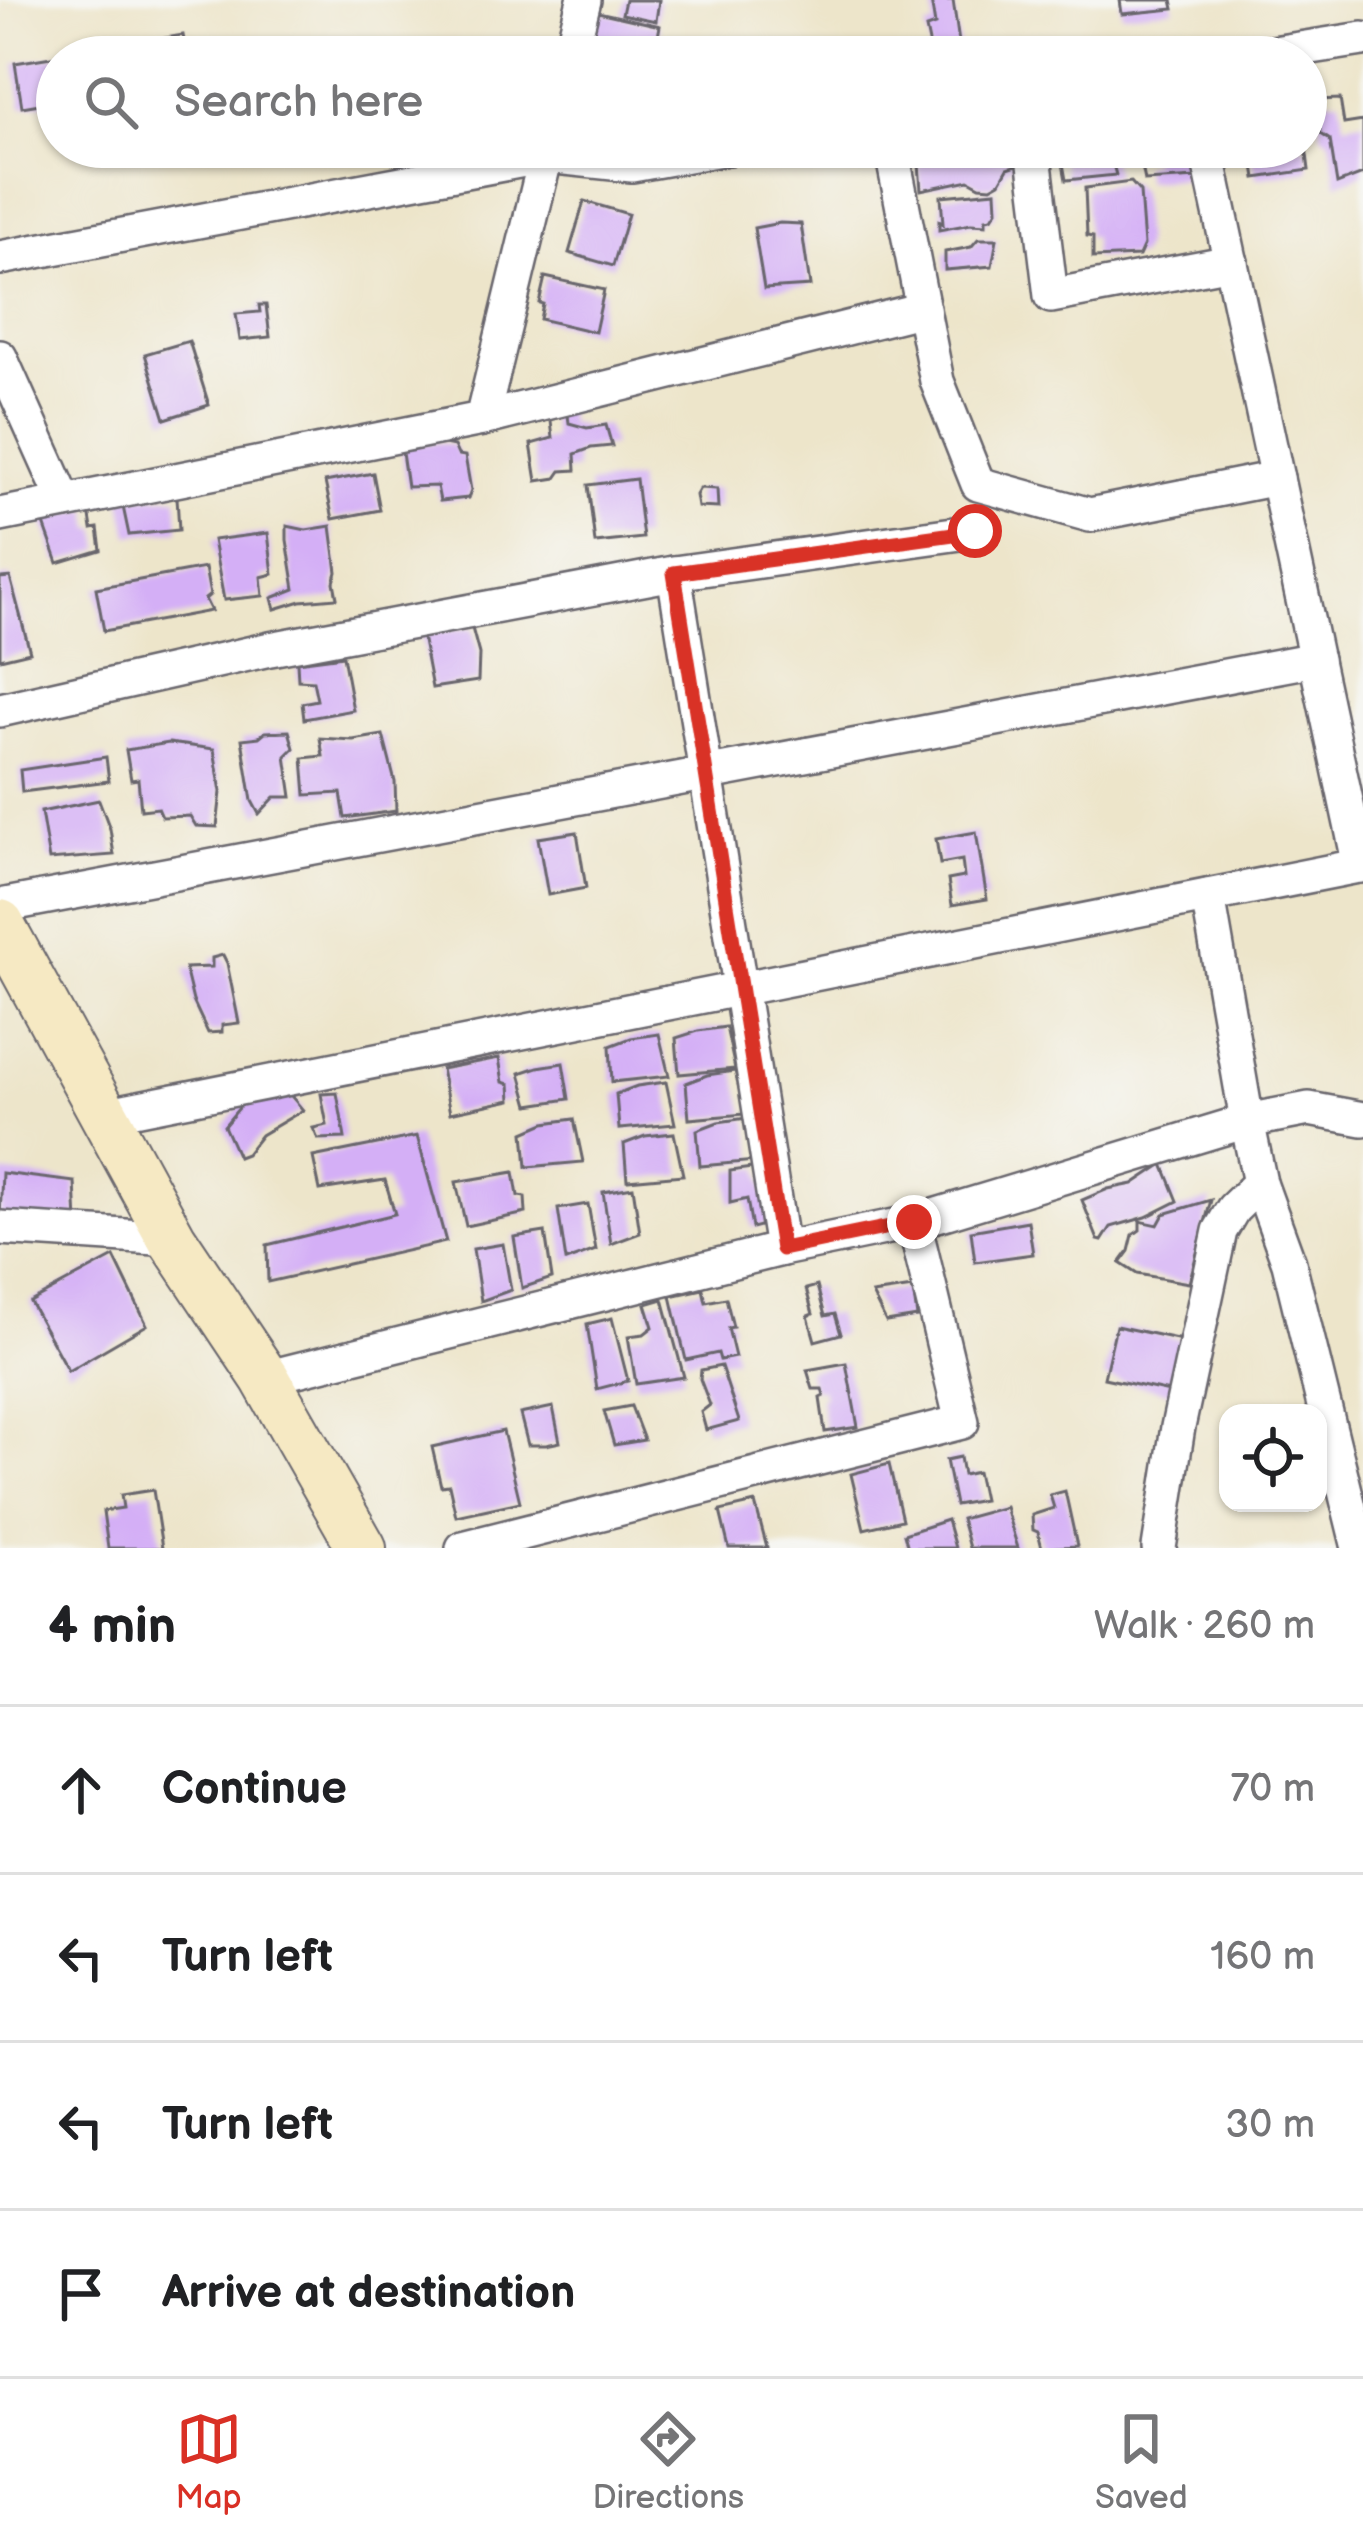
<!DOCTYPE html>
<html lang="en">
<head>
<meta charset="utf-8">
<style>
	body { margin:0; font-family:"Balsamiq Sans",sans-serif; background:#f6f6f6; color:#202124 }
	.controls { position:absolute; right:36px; bottom:36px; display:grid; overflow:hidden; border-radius:24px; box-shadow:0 3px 9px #0004 }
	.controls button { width:108px; height:108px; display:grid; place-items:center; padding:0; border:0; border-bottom:3px solid #e0e0e0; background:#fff; color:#202124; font:60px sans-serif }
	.stop { position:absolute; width:36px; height:36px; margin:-27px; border:9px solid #d93025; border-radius:50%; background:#fff }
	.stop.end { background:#d93025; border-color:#fff; box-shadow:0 3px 12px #0008 }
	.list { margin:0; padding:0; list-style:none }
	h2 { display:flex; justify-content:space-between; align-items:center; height:156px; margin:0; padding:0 48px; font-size:51px }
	h2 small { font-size:39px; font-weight:400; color:#757577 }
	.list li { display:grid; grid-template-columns:78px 1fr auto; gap:36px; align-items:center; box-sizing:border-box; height:168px; padding:0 48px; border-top:3px solid #e0e0e0 }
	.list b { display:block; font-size:45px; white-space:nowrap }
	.list em { font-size:39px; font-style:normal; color:#757577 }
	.icon { flex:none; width:66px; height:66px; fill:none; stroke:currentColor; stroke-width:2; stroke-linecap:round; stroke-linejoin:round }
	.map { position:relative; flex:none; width:1363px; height:1548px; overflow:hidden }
	.search { position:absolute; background:#fff; box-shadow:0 3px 9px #0004; left:36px; right:36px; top:36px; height:132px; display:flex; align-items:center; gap:30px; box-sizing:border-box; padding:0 42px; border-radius:66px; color:#757577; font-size:45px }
	.sheet { height:828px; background:#fff }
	nav { display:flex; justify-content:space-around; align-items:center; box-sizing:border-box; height:168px; border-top:3px solid #e0e0e0; background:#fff; font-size:33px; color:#757577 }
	nav a { display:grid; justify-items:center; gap:6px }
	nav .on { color:#d93025 }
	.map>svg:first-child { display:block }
</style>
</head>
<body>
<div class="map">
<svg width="1363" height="1548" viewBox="0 0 1363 1548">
	<rect width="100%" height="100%" fill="#f6f6f2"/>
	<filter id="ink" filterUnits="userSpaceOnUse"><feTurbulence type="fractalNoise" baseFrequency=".00833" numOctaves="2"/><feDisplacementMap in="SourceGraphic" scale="24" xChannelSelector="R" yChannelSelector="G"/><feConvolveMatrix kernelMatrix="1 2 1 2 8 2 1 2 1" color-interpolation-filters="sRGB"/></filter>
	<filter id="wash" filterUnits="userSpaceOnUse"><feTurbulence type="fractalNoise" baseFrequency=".004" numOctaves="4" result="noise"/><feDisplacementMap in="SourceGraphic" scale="48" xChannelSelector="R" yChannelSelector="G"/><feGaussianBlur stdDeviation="2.7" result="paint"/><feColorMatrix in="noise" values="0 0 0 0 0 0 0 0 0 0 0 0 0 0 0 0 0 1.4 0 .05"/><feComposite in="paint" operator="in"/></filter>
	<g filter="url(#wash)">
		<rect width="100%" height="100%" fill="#ede5ca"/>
		<g id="blocks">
			<g fill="#d4aff6">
				<path d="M625 0H659L656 21 622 14Z"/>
				<path d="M931 0H953L961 57H932L926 28 935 25Z"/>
				<path d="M1120 0H1172L1174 9 1122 14Z"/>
				<path d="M598 12 660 26 654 57H587Z"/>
				<path d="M183 35 187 57H67V55Z"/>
				<path d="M57 56V101L22 107 15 63Z"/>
				<path d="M1340 99 1344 124 1363 121V174L1337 184 1330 140 1321 134 1317 100Z"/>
				<path d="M971 147H1027L1029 161 1008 168 1000 182 991 187 980 186 969 180 921 190 919 164 965 159 972 154Z"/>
				<path d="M1060 147H1108L1116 175 1066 180Z"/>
				<path d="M1152 147H1200L1197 178 1145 181 1142 166 1152 162Z"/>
				<path d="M1251 147H1306L1309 170 1256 178Z"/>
				<path d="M1131 182 1140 192 1144 245 1139 256 1093 258V237L1087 236 1085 188Z"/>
				<path d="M996 191 997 210 992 218 986 219V225L971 224 939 230V221L943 224 941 196Z"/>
				<path d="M584 201 628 214 613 266 569 253Z"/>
				<path d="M780 223 801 224 810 286 764 289 754 228Z"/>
				<path d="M978 239H997L992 266 945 270V252L971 247Z"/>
				<path d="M545 277 604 290 595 332 540 319 543 304 539 303Z"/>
				<path d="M259 305H266L270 337 240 340 236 314 260 312Z"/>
				<path d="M189 341 209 405 165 419 145 354Z"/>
				<path d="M567 407 569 423 587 428 606 425 612 446 591 448 575 454 576 470 561 471 556 478 537 481 531 444 553 438 550 412Z"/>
				<path d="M440 443 454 446 458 455 465 456 471 490 468 498 440 501 437 486 407 487 401 446Z"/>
				<path d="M373 473 380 510 333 519 325 482Z"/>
				<path d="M636 479 643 538 595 543 588 485Z"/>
				<path d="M700 488 717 489 718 508 698 507 696 495Z"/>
				<path d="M121 497H177L179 530 129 535Z"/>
				<path d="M89 510 92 529 98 528 101 550 58 563 42 518Z"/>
				<path d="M287 526 306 530 331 526 337 572 334 582 337 598 301 601 275 609 272 598 295 589 287 540Z"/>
				<path d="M268 533 273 574 261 577 263 596 224 600 213 540Z"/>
				<path d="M205 568 210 595 205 599 211 611 104 631 96 588Z"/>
				<path d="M10 577 30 652 0 659V578Z"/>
				<path d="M472 628 479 654 478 681 432 688 423 641 419 635Z"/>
				<path d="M343 656 353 710 304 719 302 703 317 700 313 681 298 680 297 662Z"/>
				<path d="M289 731 294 748 286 756 292 797H275L259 814 252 801 242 739 259 737 265 732Z"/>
				<path d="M383 735 395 782 396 811 345 818 341 793 306 795 303 758 323 756 320 738 353 740Z"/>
				<path d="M169 743 214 749 221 792 217 827 196 826 190 816 162 817 158 808 141 810 138 779 131 780 126 750Z"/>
				<path d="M106 757 109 781 22 792 20 770Z"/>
				<path d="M99 800 110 829 114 855 49 860 41 812Z"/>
				<path d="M577 832 586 888 548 895 538 838Z"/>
				<path d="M976 832 987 899 952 905 948 880 964 877 962 860 940 864 936 839Z"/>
				<path d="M223 955 227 963 239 1023 222 1025V1032L208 1033 193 1001 185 968 212 967V958Z"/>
				<path d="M726 1027 735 1069 679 1074 676 1038 698 1031Z"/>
				<path d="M659 1034 669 1076 612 1082 610 1046 631 1038Z"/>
				<path d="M499 1058 503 1082 510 1084 511 1100 450 1113 441 1069Z"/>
				<path d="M563 1063 569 1099 529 1105 520 1073 538 1067Z"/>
				<path d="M735 1071 745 1114 689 1119 686 1083 707 1075Z"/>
				<path d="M666 1082 675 1124 619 1129 616 1094 637 1086Z"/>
				<path d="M281 1084 303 1110 261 1135 246 1154 238 1157 224 1126 244 1102Z"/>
				<path d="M337 1093 345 1138 318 1139 313 1128 327 1125 321 1094Z"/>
				<path d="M747 1118 756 1161 700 1166 697 1130 718 1122Z"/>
				<path d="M574 1119 583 1162 527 1167 524 1132 545 1123Z"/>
				<path d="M674 1133 683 1175 627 1180 624 1144 645 1136Z"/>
				<path d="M417 1136 446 1242 268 1282 267 1245 395 1214 385 1180 320 1190 313 1157Z"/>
				<path d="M1163 1164 1178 1201 1146 1217 1111 1227 1102 1241 1098 1240 1082 1200 1108 1189 1133 1184Z"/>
				<path d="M759 1167 771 1223 752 1228 747 1199 730 1203V1171Z"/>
				<path d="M514 1172 518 1196 525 1197 526 1213 466 1226 456 1182Z"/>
				<path d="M2 1173 75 1182 77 1223 0 1218Z"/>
				<path d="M633 1187 640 1233 611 1244 603 1192Z"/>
				<path d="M1211 1200 1189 1283 1137 1274 1120 1263 1129 1251 1133 1235 1140 1230V1221L1158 1225 1164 1214Z"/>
				<path d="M588 1204 596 1250 566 1261 558 1209Z"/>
				<path d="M1028 1221 1033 1254 975 1262 971 1231Z"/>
				<path d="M545 1232 552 1278 522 1288 514 1237Z"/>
				<path d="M503 1244 511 1290 481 1301 473 1249Z"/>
				<path d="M114 1257 147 1325 68 1371 30 1302Z"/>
				<path d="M817 1286 825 1316 835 1314 841 1334 815 1341 808 1316 813 1314 806 1289Z"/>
				<path d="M913 1288 917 1317 886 1322 872 1294Z"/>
				<path d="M703 1289 706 1302 726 1298 733 1327 728 1328 735 1357 720 1360 718 1353 686 1360 671 1296Z"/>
				<path d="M663 1299 684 1377 636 1384 628 1336 644 1334 653 1327 646 1304Z"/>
				<path d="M612 1318 628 1381 597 1389 587 1324Z"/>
				<path d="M1116 1326 1191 1342 1179 1394 1104 1378Z"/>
				<path d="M846 1363 858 1427 825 1432 820 1398 824 1396 822 1389H813L807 1370Z"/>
				<path d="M721 1366 739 1421 706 1430 701 1412 710 1405 700 1379 701 1370Z"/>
				<path d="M631 1406 644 1440 614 1445 604 1411Z"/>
				<path d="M553 1407 560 1442 546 1445H528L520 1414Z"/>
				<path d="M503 1431 520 1502 456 1516 449 1485 441 1486 432 1447Z"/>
				<path d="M960 1457 963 1475 977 1472 983 1500 955 1505 946 1460Z"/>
				<path d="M889 1464 902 1520 864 1529 851 1474Z"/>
				<path d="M153 1490 162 1548H108L103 1511 123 1508 121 1495Z"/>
				<path d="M1065 1491 1077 1546 1042 1548 1038 1532 1033 1530 1032 1515 1054 1508 1050 1495Z"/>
				<path d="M755 1503 767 1548H729L720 1511Z"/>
				<path d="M1005 1507 1018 1548H969L961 1519Z"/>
				<path d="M947 1520 955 1548H908L904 1534Z"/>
			</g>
		</g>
	</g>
	<g filter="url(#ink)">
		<use href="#blocks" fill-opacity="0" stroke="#69666d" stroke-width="3"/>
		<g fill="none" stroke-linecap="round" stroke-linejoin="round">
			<g stroke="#69666d" stroke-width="38">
				<g id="minor">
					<path d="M570 57 584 0"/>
					<path d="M1248 57 1363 39"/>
					<path d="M891 147 937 381 978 484 1090 515 1277 478"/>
					<path d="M1033 147 1051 296 1231 262"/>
					<path d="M1206 147 1360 866"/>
					<path d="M0 258 546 156 632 165 733 147"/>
					<path d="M0 357 65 502"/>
					<path d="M482 419 923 309"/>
					<path d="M0 515 482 419 548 147"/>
					<path d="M674 573 782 1249"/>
					<path d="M0 710 270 649 674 573 975 531"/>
					<path d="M1208 896 1247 1121 1309 1109 1363 1119"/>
					<path d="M0 906 1316 659"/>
					<path d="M104 1115 1363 865"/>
					<path d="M0 1228 172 1239"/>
					<path d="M265 1378 782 1249 914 1222 1247 1121 1260 1183 1289 1263 1359 1548"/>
					<path d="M463 1548 962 1422 914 1222"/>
					<path d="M1159 1548 1178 1427 1220 1231 1233 1209 1260 1183"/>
				</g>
			</g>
			<g stroke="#69666d" stroke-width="52">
				<path id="secondary" d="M0 924 172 1239 265 1378 362 1548"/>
			</g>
			<use href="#minor" stroke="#fff" stroke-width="33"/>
			<use href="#secondary" stroke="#f6e9c3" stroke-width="48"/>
		</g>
	</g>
	<g fill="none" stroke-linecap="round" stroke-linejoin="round" filter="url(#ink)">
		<path stroke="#d93025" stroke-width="15" d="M914 1222 782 1249 674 573 975 531"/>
	</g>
</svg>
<div class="controls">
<button><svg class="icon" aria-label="locate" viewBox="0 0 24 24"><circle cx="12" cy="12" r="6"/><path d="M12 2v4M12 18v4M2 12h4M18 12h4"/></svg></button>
</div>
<div class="stop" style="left:975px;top:531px"></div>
<div class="stop end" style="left:914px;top:1222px"></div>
<div class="search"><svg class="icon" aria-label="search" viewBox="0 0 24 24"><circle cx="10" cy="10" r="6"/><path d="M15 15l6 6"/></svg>Search here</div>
</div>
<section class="sheet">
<h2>4 min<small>Walk · 260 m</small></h2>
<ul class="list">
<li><svg class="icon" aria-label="ahead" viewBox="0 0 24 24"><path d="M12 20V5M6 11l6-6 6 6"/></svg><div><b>Continue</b></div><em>70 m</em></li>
<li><svg class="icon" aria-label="left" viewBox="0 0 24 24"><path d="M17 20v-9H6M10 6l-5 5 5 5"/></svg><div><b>Turn left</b></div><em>160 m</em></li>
<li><svg class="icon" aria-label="left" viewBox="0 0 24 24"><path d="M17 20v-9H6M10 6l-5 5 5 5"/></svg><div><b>Turn left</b></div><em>30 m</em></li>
<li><svg class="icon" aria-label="arrive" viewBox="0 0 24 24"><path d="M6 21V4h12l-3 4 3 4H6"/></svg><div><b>Arrive at destination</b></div></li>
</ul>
</section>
<nav>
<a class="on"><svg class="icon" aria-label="map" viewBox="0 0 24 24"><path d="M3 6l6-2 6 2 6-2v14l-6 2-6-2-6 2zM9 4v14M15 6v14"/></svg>Map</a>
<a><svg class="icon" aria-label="directions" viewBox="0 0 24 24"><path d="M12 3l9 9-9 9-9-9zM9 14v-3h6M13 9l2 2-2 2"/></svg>Directions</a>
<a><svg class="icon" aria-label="saved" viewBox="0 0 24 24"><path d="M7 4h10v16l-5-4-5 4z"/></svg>Saved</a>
</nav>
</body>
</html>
